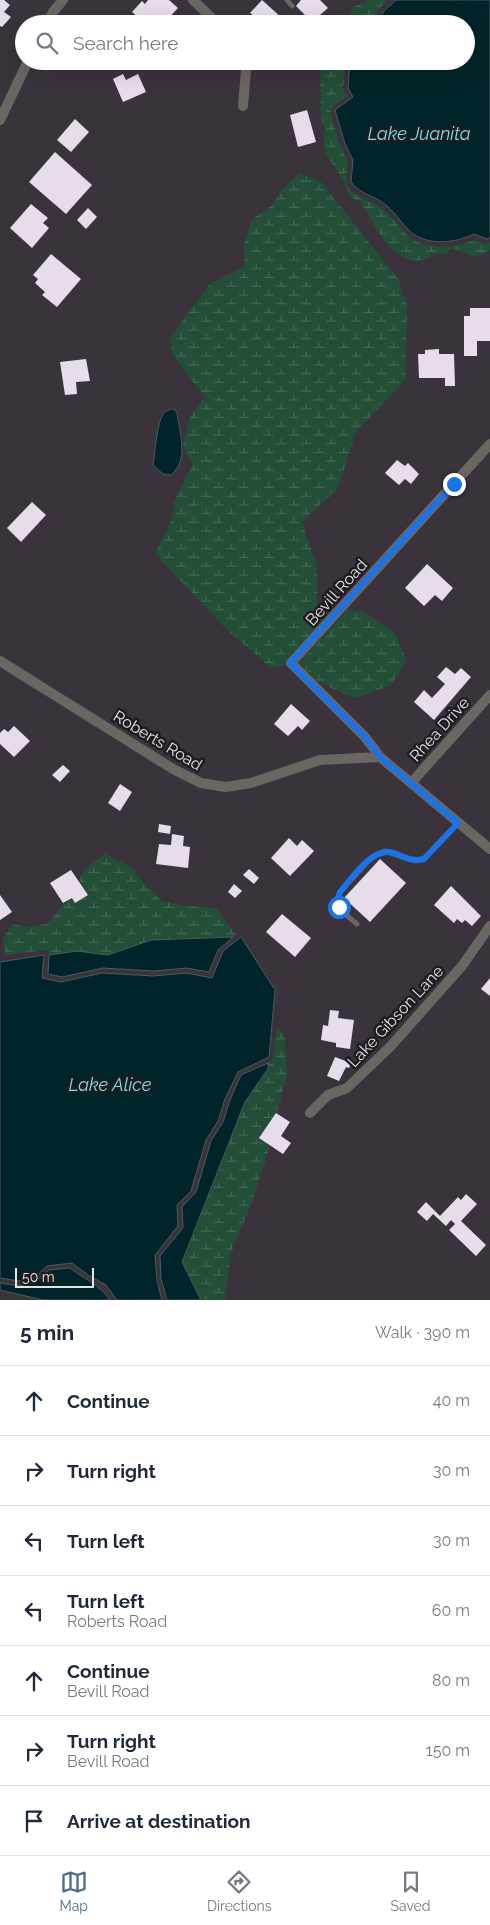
<!DOCTYPE html>
<html lang="en">
<head>
<meta charset="utf-8">
<style>
	body { margin:0; font-family:Raleway,sans-serif; background:#f2f2f3; color:#1f2937 }
	.scale { position:absolute; left:15px; bottom:12px; width:79px; box-sizing:border-box; padding-left:5px; border:2px solid #e7e2e8; border-top:0; font-size:14px; line-height:18px; white-space:nowrap; color:#e7e2e8; -webkit-text-stroke:4px #1f1c20; paint-order:stroke }
	.stop { position:absolute; width:15px; height:15px; margin:-11px; border:4px solid #1a73e8; border-radius:50%; background:#fff }
	.stop.end { background:#1a73e8; border-color:#fff; box-shadow:0 1px 5px #0008 }
	.list { margin:0; padding:0; list-style:none }
	h2 { display:flex; justify-content:space-between; align-items:center; height:65px; margin:0; padding:0 20px; font-size:21px }
	h2 small { font-size:16px; font-weight:400; color:#747a83 }
	.list li { display:grid; grid-template-columns:32px 1fr auto; gap:15px; align-items:center; box-sizing:border-box; height:70px; padding:0 20px; border-top:1px solid #e0e1e3 }
	.list b { display:block; font-size:19px; white-space:nowrap }
	.list p { margin:0; font-size:16px; white-space:nowrap; color:#747a83 }
	.list em { font-size:16px; font-style:normal; color:#747a83 }
	.icon { flex:none; width:28px; height:28px; fill:none; stroke:currentColor; stroke-width:2; stroke-linecap:round; stroke-linejoin:round }
	.map { position:relative; flex:none; width:490px; height:1300px; overflow:hidden }
	.search { position:absolute; background:#fff; box-shadow:0 5px 20px #0002; left:15px; right:15px; top:15px; height:55px; display:flex; align-items:center; gap:12px; box-sizing:border-box; padding:0 18px; border-radius:28px; color:#747a83; font-size:19px }
	.sheet { height:555px; background:#fff }
	nav { display:flex; justify-content:space-around; align-items:center; box-sizing:border-box; height:70px; border-top:1px solid #e0e1e3; background:#fff; font-size:14px; color:#747a83 }
	nav a { display:grid; justify-items:center; gap:2px }
	nav .on { color:#4b6c8f }
	.map>svg:first-child { display:block }
</style>
</head>
<body>
<div class="map">
<svg width="490" height="1300" viewBox="0 0 490 1300">
	<defs>
		<pattern id="wetland-marsh" width="20" height="14" patternUnits="userSpaceOnUse" patternTransform="scale(1.25)"><rect width="20" height="14" fill="#234e37"/><path d="M1 5h8M5 5V1M11 12h8M15 12V8" fill="none" stroke="#436754"/></pattern>
	</defs>
	<rect width="100%" height="100%" fill="#3b333c"/>
	<g fill="url(#wetland-marsh)">
		<path d="M367 0H388L381 7 370 24H343L354 7Z"/>
		<path d="M320 61H346L343 88 347 96 333 106 330 110 340 146 348 161 346 183C352 199 371 199 383 209 392 217 399 227 407 235 425 251 453 249 474 240L485 244 490 243V250C469 263 470 251 451 249L445 254 437 253C398 280 377 228 360 201L351 198 341 176 324 152V126L321 119Z"/>
		<path d="M300 173 320 181 399 280 407 306 405 380 356 432 338 488 302 522 317 565V607L333 609 287 660 286 665 271 668 227 630 155 554 172 519 174 502 192 465 183 444 190 417 205 397 173 356 170 337 210 284 245 266 244 245 252 219 271 206 280 192Z"/>
		<path d="M347 610 362 611 394 632 407 660 391 685 357 698 348 696 317 681 299 663Z"/>
		<path d="M105 854 133 868 145 885 162 901 187 906 216 908 236 935 233 937 151 940 108 955 77 951 49 955 47 951 44 950 7 955 5 953 3 938 13 924 27 927 47 924 73 894 85 869Z"/>
		<path d="M277 1028 284 1034 287 1073 266 1159 252 1202 231 1253 225 1300H201L182 1262 245 1102 268 1069V1063L273 1059Z"/>
	</g>
	<g fill="#002429" stroke="#455d62">
		<path d="M396 0H490V238L487 239 474 234C455 243 430 246 412 233 402 225 396 213 386 205 374 195 361 195 351 182L353 160 345 144 335 110 353 97 348 88 350 61H466V24H375L384 11Z"/>
		<path d="M174 409 177 413C180 434 189 460 171 475L163 474 153 465C155 454 157 416 166 411 168 410 173 409 174 409Z"/>
		<path d="M233 937 218 950 209 972 187 968 154 971 103 968 62 977 48 974 49 955 77 951 108 955 151 940Z"/>
		<path d="M241 937 275 990 269 1057 238 1072 225 1099 218 1121 206 1140 191 1191 177 1205 178 1226 155 1255 157 1281 162 1300H117L106 1285 88 1275 72 1263 47 1266 35 1277 20 1281 0 1278V962L44 955 42 978 61 982 102 973 153 976 187 973 212 978 223 951Z"/>
		<path d="M268 1063V1069L245 1102 182 1262 201 1300H167L161 1279 160 1256 183 1228 182 1207 196 1192 211 1141 223 1122 230 1100 241 1075Z"/>
		<path d="M70 1268C84 1279 100 1285 110 1300H43L0 1290V1283L20 1286 37 1281 49 1270Z"/>
	</g>
	<g fill="#e7dce9">
		<path d="M0 0H4L10 5 4 12 11 17 2 27 0 26Z"/>
		<path d="M148 0H169L178 8 163 24H146L132 12 142 1 145 4Z"/>
		<path d="M262 0 282 18 278 22 280 24H247L254 16 250 13Z"/>
		<path d="M301 0H320L328 8 320 15 324 19 320 24H314L296 6Z"/>
		<path d="M123 74 126 80 138 74 146 92 123 102 113 79Z"/>
		<path d="M307 110 316 142 298 147 290 115Z"/>
		<path d="M75 119 89 132 71 152 57 140Z"/>
		<path d="M55 152 92 185 66 214 29 182Z"/>
		<path d="M31 204 48 218 43 223 49 228 32 248 10 228Z"/>
		<path d="M88 208 97 217 86 229 77 220Z"/>
		<path d="M51 254 81 279 57 307 42 295 45 292 35 283 38 279 33 275Z"/>
		<path d="M470 308H490V341H477V356H464V316H470Z"/>
		<path d="M439 349V354H454L455 386H445V378H419L418 354H425V350Z"/>
		<path d="M86 359 90 381 76 382 77 394 65 395 60 362Z"/>
		<path d="M397 460 405 466 408 463 419 474 411 484 405 479 399 485 385 473Z"/>
		<path d="M32 502 46 515 21 542 7 528Z"/>
		<path d="M427 564 453 588 442 601 435 595 424 606 405 588Z"/>
		<path d="M446 667 455 674 461 668 471 677 434 720 414 702 424 690 432 698 445 684 437 677Z"/>
		<path d="M291 704 310 721 302 730 298 726 288 736 274 724Z"/>
		<path d="M14 726 30 741 14 757 0 744V733L4 729 8 732Z"/>
		<path d="M63 765 70 771 60 782 52 775Z"/>
		<path d="M120 784 132 792 120 811 108 803Z"/>
		<path d="M159 824 171 826 170 834 158 832Z"/>
		<path d="M172 834 184 836 183 846 190 847 188 868 156 864 159 844 171 845Z"/>
		<path d="M289 838 297 846 302 840 314 851 290 876 271 858Z"/>
		<path d="M380 859 406 883 370 922 344 898Z"/>
		<path d="M249 869 259 878 254 884 243 875Z"/>
		<path d="M71 870 88 895 75 903 72 898 63 903 50 883Z"/>
		<path d="M234 884 242 891 235 898 228 892Z"/>
		<path d="M451 886 481 916 472 926 465 920 462 923 457 919 454 923 434 905Z"/>
		<path d="M0 895 12 912 0 920Z"/>
		<path d="M282 914 311 938 295 957 266 932Z"/>
		<path d="M490 978V996L481 989Z"/>
		<path d="M330 1010 339 1011 338 1018 354 1020 350 1049 336 1047V1043L321 1040 323 1025 328 1026Z"/>
		<path d="M335 1057 351 1063 349 1068 346 1067 339 1081 327 1076Z"/>
		<path d="M276 1113 290 1122 281 1136 291 1143 283 1154 259 1138Z"/>
		<path d="M466 1194 477 1204 461 1221 486 1245 476 1256 449 1230 455 1224 451 1220 446 1226 433 1214 427 1221 417 1212 426 1202 440 1216 458 1197 461 1200Z"/>
	</g>
	<g fill="none" stroke-linecap="round" stroke-linejoin="round">
		<g stroke="#6c6663" stroke-width="5">
			<path d="M287 0 292 6"/>
			<path d="M357 924C346 915 335 908 340 892L371 858 385 851 416 861 424 859 458 823"/>
		</g>
		<g stroke="#6c6663" stroke-width="10">
			<path d="M193 0 218 24"/>
			<path d="M47 24 53 12 63 0"/>
			<path d="M243 106 246 70 244 61"/>
			<path d="M0 120 28 61"/>
			<path d="M0 661 173 769 201 783 226 787 251 783 320 760 380 757 490 849"/>
			<path d="M380 757 365 737 291 663 490 444"/>
			<path d="M411 783 490 695"/>
			<path d="M310 1113 328 1095 347 1088 390 1047 462 966 490 926"/>
		</g>
	</g>
	<g fill="none" stroke-linecap="round" stroke-linejoin="round">
		<path stroke="#1a73e8" stroke-width="6" d="M339 907 338 898 340 892C353 878 372 846 394 853 404 857 413 862 424 859L458 823 380 757 365 737 290 663 454 484"/>
	</g>
	<g text-anchor="middle" stroke-width="5" stroke-linejoin="round" paint-order="stroke">
		<g font-size="16" fill="#e7e2e8" stroke="#1f1c20">
			<text transform="translate(336 592) rotate(-48)" y="6">Bevill Road</text>
			<text transform="translate(439 729) rotate(-48)" y="6">Rhea Drive</text>
			<text transform="translate(158 740) rotate(31)" y="6">Roberts Road</text>
			<text transform="translate(395 1016) rotate(-47)" y="6">Lake Gibson Lane</text>
		</g>
		<g font-size="18" font-style="italic" fill="#76dfee" stroke="#1f1c20">
			<text x="419" y="140">Lake Juanita</text>
			<text x="110" y="1091">Lake Alice</text>
		</g>
	</g>
</svg>
<div class="scale">50 m</div>
<div class="stop" style="left:339px;top:907px"></div>
<div class="stop end" style="left:454px;top:484px"></div>
<div class="search"><svg class="icon" aria-label="search" viewBox="0 0 24 24"><circle cx="10" cy="10" r="6"/><path d="M15 15l6 6"/></svg>Search here</div>
</div>
<section class="sheet">
<h2>5 min<small>Walk · 390 m</small></h2>
<ul class="list">
<li><svg class="icon" aria-label="ahead" viewBox="0 0 24 24"><path d="M12 20V5M6 11l6-6 6 6"/></svg><div><b>Continue</b></div><em>40 m</em></li>
<li><svg class="icon" aria-label="right" viewBox="0 0 24 24"><path d="M7 20v-9h11M14 6l5 5-5 5"/></svg><div><b>Turn right</b></div><em>30 m</em></li>
<li><svg class="icon" aria-label="left" viewBox="0 0 24 24"><path d="M17 20v-9H6M10 6l-5 5 5 5"/></svg><div><b>Turn left</b></div><em>30 m</em></li>
<li><svg class="icon" aria-label="left" viewBox="0 0 24 24"><path d="M17 20v-9H6M10 6l-5 5 5 5"/></svg><div><b>Turn left</b><p>Roberts Road</p></div><em>60 m</em></li>
<li><svg class="icon" aria-label="ahead" viewBox="0 0 24 24"><path d="M12 20V5M6 11l6-6 6 6"/></svg><div><b>Continue</b><p>Bevill Road</p></div><em>80 m</em></li>
<li><svg class="icon" aria-label="right" viewBox="0 0 24 24"><path d="M7 20v-9h11M14 6l5 5-5 5"/></svg><div><b>Turn right</b><p>Bevill Road</p></div><em>150 m</em></li>
<li><svg class="icon" aria-label="arrive" viewBox="0 0 24 24"><path d="M6 21V4h12l-3 4 3 4H6"/></svg><div><b>Arrive at destination</b></div></li>
</ul>
</section>
<nav>
<a class="on"><svg class="icon" aria-label="map" viewBox="0 0 24 24"><path d="M3 6l6-2 6 2 6-2v14l-6 2-6-2-6 2zM9 4v14M15 6v14"/></svg>Map</a>
<a><svg class="icon" aria-label="directions" viewBox="0 0 24 24"><path d="M12 3l9 9-9 9-9-9zM9 14v-3h6M13 9l2 2-2 2"/></svg>Directions</a>
<a><svg class="icon" aria-label="saved" viewBox="0 0 24 24"><path d="M7 4h10v16l-5-4-5 4z"/></svg>Saved</a>
</nav>
</body>
</html>
